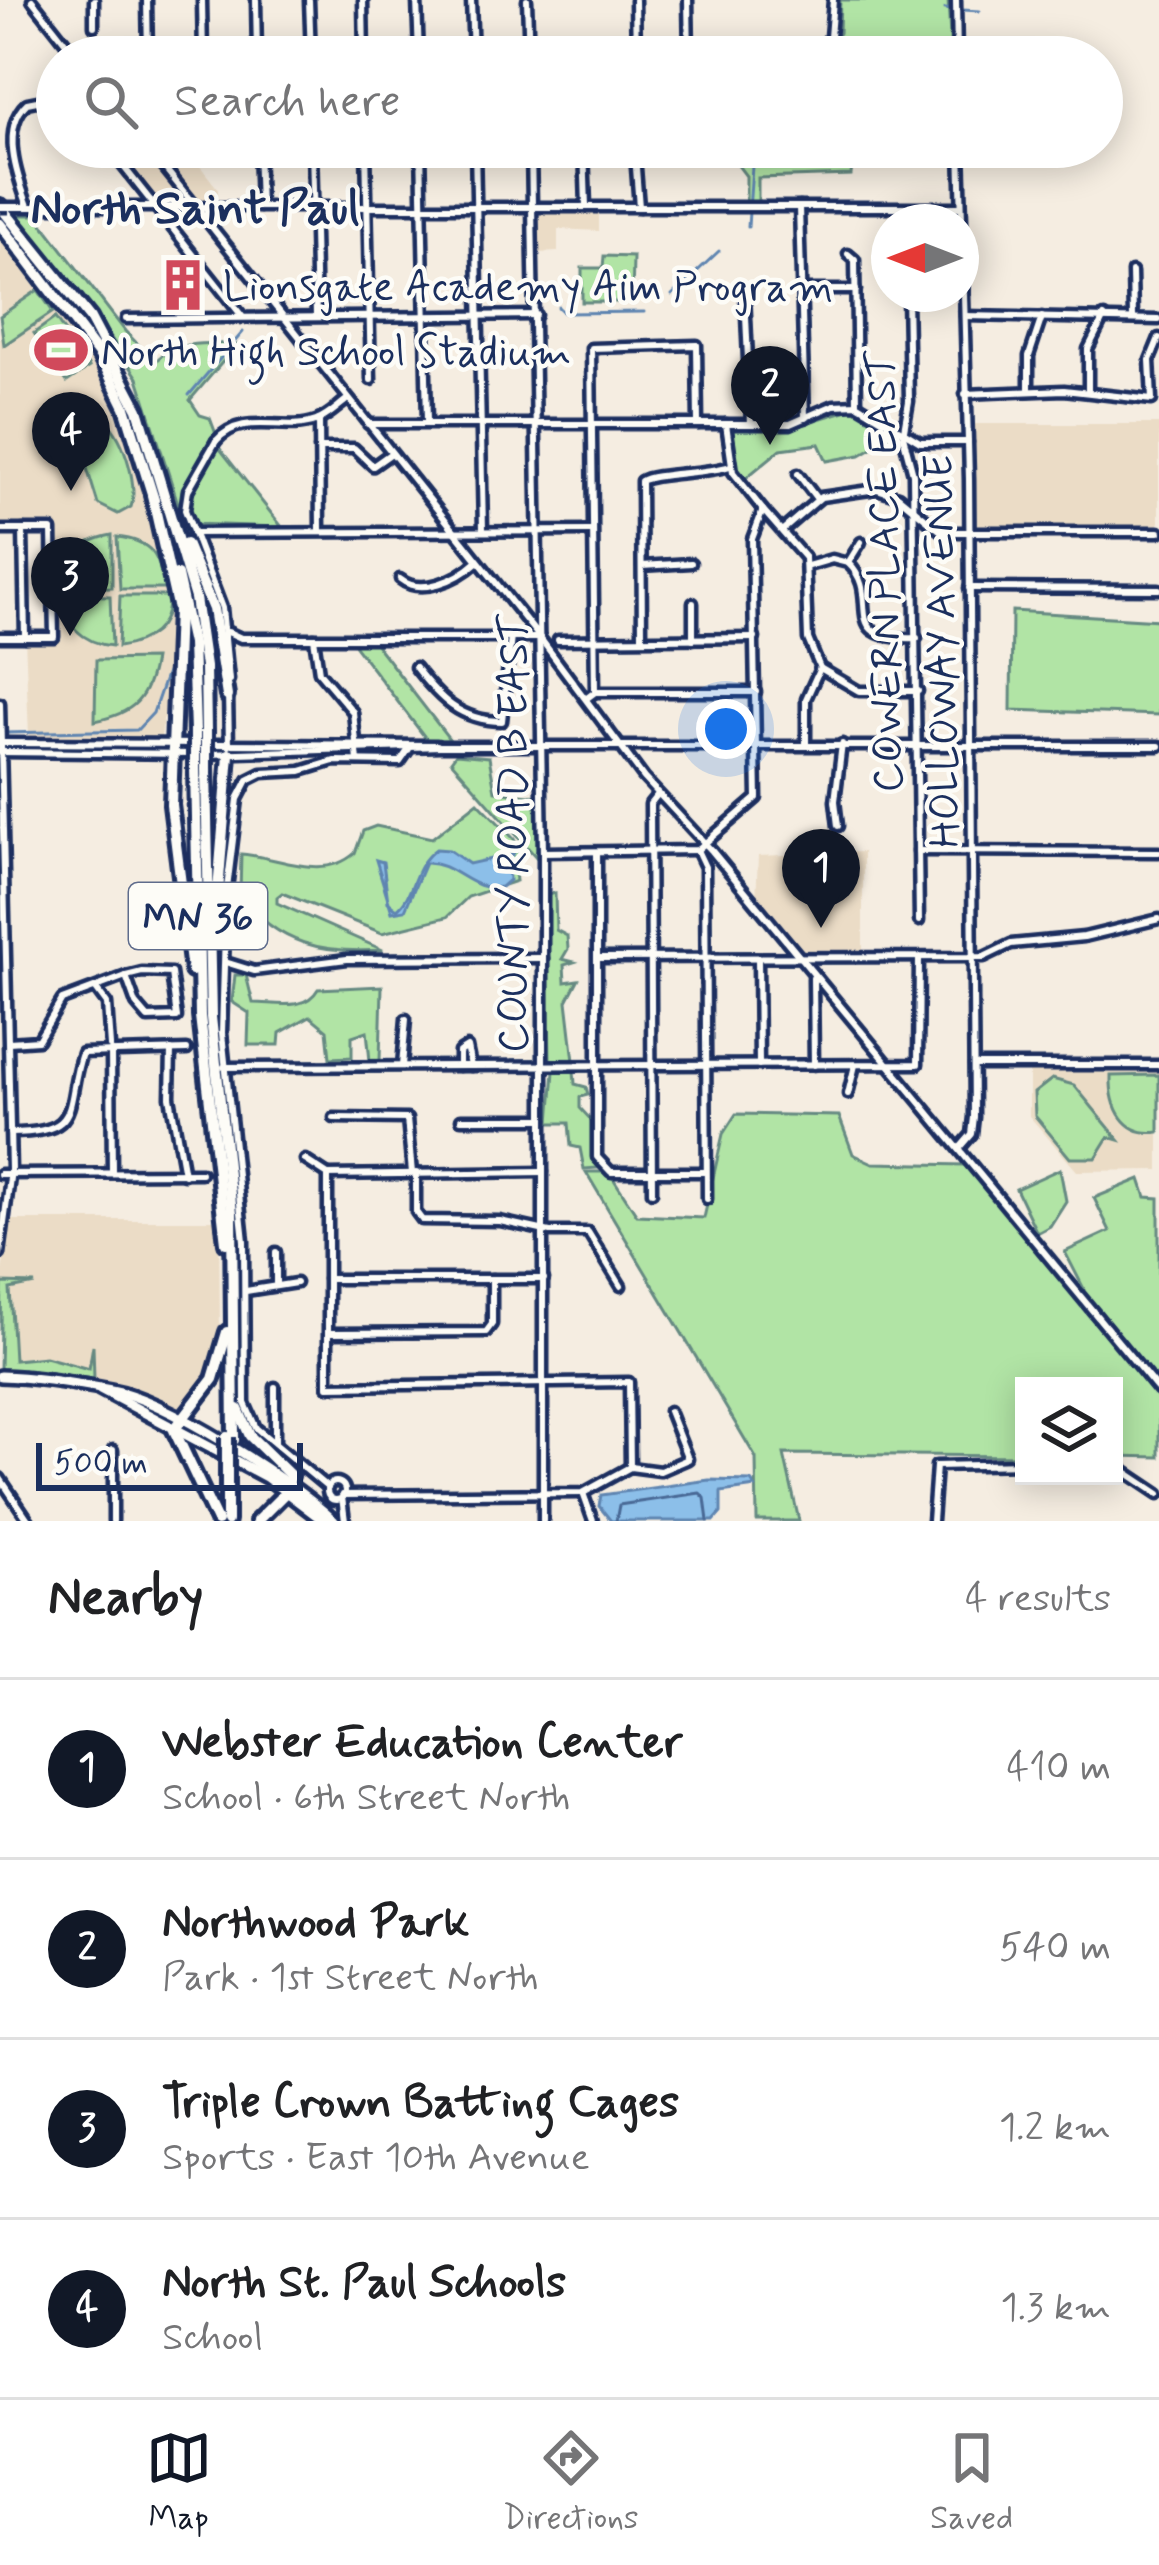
<!DOCTYPE html>
<html lang="en">
<head>
<meta charset="utf-8">
<style>
	body { margin:0; font-family:Mynerve,sans-serif; background:#f2f2f2; color:#202124 }
	.controls { position:absolute; right:36px; bottom:36px; display:grid; overflow:hidden; border-radius:0px; box-shadow:0 6px 30px #0003 }
	.controls button { width:108px; height:108px; display:grid; place-items:center; padding:0; border:0; border-bottom:3px solid #e0e0e0; background:#fff; color:#202124; font:60px sans-serif }
	.compass { position:absolute; left:871px; top:204px; width:108px; height:108px; border-radius:50%; background:#fff; box-shadow:0 6px 30px #0003; rotate:270deg }
	.scale { position:absolute; left:36px; bottom:30px; width:267px; box-sizing:border-box; padding-left:12px; border:6px solid #1b2f5e; border-top:0; font-size:33px; line-height:42px; white-space:nowrap; color:#1b2f5e; -webkit-text-stroke:9px #fdfcf7; paint-order:stroke }
	.you { position:absolute; left:726px; top:729px; width:42px; height:42px; margin:-30px; border:9px solid #fff; border-radius:50%; background:#1a73e8; box-shadow:0 0 0 18px #1a73e833 }
	.badge { display:grid; place-items:center; width:78px; height:78px; border-radius:50%; background:#111827; color:#fff; font-size:39px; font-weight:700 }
	.pin { position:absolute; translate:-50% -99px; filter:drop-shadow(0 3px 6px #0008) }
	.pin::after { content:''; position:absolute; top:63px; width:42px; height:36px; background:inherit; clip-path:polygon(0 0,100% 0,50% 100%) }
	.list { margin:0; padding:0; list-style:none }
	h2 { display:flex; justify-content:space-between; align-items:center; height:156px; margin:0; padding:0 48px; font-size:51px }
	h2 small { font-size:39px; font-weight:400; color:#757577 }
	.list li { display:grid; grid-template-columns:78px 1fr auto; gap:36px; align-items:center; box-sizing:border-box; height:180px; padding:0 48px; border-top:3px solid #e0e0e0 }
	.list b { display:block; font-size:45px; white-space:nowrap }
	.list p { margin:0; font-size:39px; white-space:nowrap; color:#757577 }
	.list em { font-size:39px; font-style:normal; color:#757577 }
	.icon { flex:none; width:66px; height:66px; fill:none; stroke:currentColor; stroke-width:2; stroke-linecap:round; stroke-linejoin:round }
	.map { position:relative; flex:none; width:1159px; height:1521px; overflow:hidden }
	.search { position:absolute; background:#fff; box-shadow:0 6px 30px #0003; left:36px; right:36px; top:36px; height:132px; display:flex; align-items:center; gap:30px; box-sizing:border-box; padding:0 42px; border-radius:66px; color:#757577; font-size:45px }
	.sheet { height:876px; background:#fff }
	nav { display:flex; justify-content:space-around; align-items:center; box-sizing:border-box; height:168px; border-top:3px solid #e0e0e0; background:#fff; font-size:33px; color:#757577 }
	nav a { display:grid; justify-items:center; gap:6px }
	nav .on { color:#111827 }
	.map>svg:first-child { display:block }
</style>
</head>
<body>
<div class="map">
<svg width="1159" height="1521" viewBox="0 0 1159 1521">
	<rect width="100%" height="100%" fill="#f5ede1"/>
	<filter id="ink" filterUnits="userSpaceOnUse"><feTurbulence type="fractalNoise" baseFrequency=".00833" numOctaves="2"/><feDisplacementMap in="SourceGraphic" scale="24" xChannelSelector="R" yChannelSelector="G"/><feConvolveMatrix kernelMatrix="1 2 1 2 8 2 1 2 1" color-interpolation-filters="sRGB"/></filter>
	<g filter="url(#ink)">
		<g fill="#ebdcc6">
			<path d="M112 147H147L158 161 185 147 218 189 217 202 177 227Z"/>
			<path d="M538 210 599 212V231L558 229V252L536 253Z"/>
			<path d="M0 233 81 334 109 384 131 452 167 580 174 630 161 737 29 736 25 637H53L52 531 0 530Z"/>
			<path d="M969 424H1159V529L973 528Z"/>
			<path d="M863 852V955H801L756 901 758 856Z"/>
			<path d="M1029 1066H1159V1170L1077 1171 1029 1116Z"/>
			<path d="M12 1220H219L220 1343 210 1376 176 1414 105 1381 0 1368V1281Z"/>
		</g>
		<g fill="#b1e4a5" stroke="#668a82" stroke-width="3">
			<path d="M840 0H948L951 57H818L839 33Z"/>
			<path d="M724 147H854L851 175 758 178V202H746V176Z"/>
			<path d="M17 215H36L125 331 155 362C174 339 215 343 237 345L190 400 200 415 210 418 216 434 182 491 181 513 138 378 79 291Z"/>
			<path d="M604 256 633 257 632 302H582V268H603Z"/>
			<path d="M38 290 53 312 4 345 0 316Z"/>
			<path d="M55 318 89 367 67 382 34 333Z"/>
			<path d="M851 409 870 413 894 435 860 455 827 461 819 444 781 449 741 482 734 470 727 428 786 429Z"/>
			<path d="M101 418C122 428 139 485 131 507L118 514 98 504 73 423 80 428Z"/>
			<path d="M217 445 282 527 192 524 189 494Z"/>
			<path d="M112 535V587L61 588C65 556 80 541 112 535Z"/>
			<path d="M117 537C153 541 159 556 165 589H120Z"/>
			<path d="M61 595 110 596 112 646C83 643 63 624 61 595Z"/>
			<path d="M120 596H168C170 628 147 643 118 647Z"/>
			<path d="M1012 611 1159 620V715L1011 710Z"/>
			<path d="M352 642 375 643 450 740H427Z"/>
			<path d="M154 659C148 699 134 713 95 721L96 660Z"/>
			<path d="M456 754 489 757 495 791 538 796 537 858 451 761Z"/>
			<path d="M478 802 514 839 521 857 514 864 516 881 468 897 447 917 382 933 282 893 277 897V903L383 950C324 954 277 945 240 895L241 854C277 856 323 882 355 853L363 831 376 826 432 838Z"/>
			<path d="M555 893 556 930 567 936 568 949 562 959 574 962 564 965 565 982 578 980 567 1001 574 1061H550L547 895Z"/>
			<path d="M235 975H246L253 1003C276 1003 305 1012 318 989L382 986 380 1061H370L367 1031 352 1036V1057L330 1058 327 1030 310 1016 280 1033 279 1045H248L249 1013 232 1002Z"/>
			<path d="M574 1070 575 1084 586 1087 588 1095 580 1097V1108L593 1122 592 1152 598 1168 584 1169 580 1148 571 1146 569 1123H550L554 1071Z"/>
			<path d="M1159 1075V1132C1124 1137 1110 1108 1111 1076Z"/>
			<path d="M1052 1079 1074 1085 1119 1140 1109 1137 1096 1158H1070L1035 1116 1034 1093Z"/>
			<path d="M736 1114 839 1116 853 1154 873 1163 965 1165 1159 1398V1457L1114 1456V1386H1024V1456L784 1454 799 1521H757L756 1458 586 1172H609L637 1215 704 1218 723 1134Z"/>
			<path d="M1060 1169 1066 1201 1050 1226 1037 1233 1016 1189Z"/>
			<path d="M1140 1179 1146 1197 1159 1198V1391L1080 1296 1084 1289 1065 1252 1110 1231 1094 1198Z"/>
			<path d="M2 1283 35 1284 10 1289 14 1360 45 1357 89 1369 93 1345 94 1379 0 1369Z"/>
		</g>
		<g fill="#8cbfe9" stroke="#5f85b1" stroke-width="3">
			<path d="M436 849 449 850 469 864 513 854 508 861 509 880 501 887C470 893 455 862 425 863L405 910 392 912 376 860 383 862 388 902 397 909C415 896 411 867 436 849Z"/>
			<path d="M709 1480 751 1481 755 1487 721 1492V1513L714 1521H611L599 1506 601 1495Z"/>
		</g>
		<g fill="none" stroke-linecap="round" stroke-linejoin="round">
			<path stroke="#486996" stroke-width="3" d="M616 1521 619 1505 700 1493 705 1498 708 1521"/>
			<g stroke="#5f85b1" stroke-width="3">
				<path d="M945 9 980 11"/>
				<path d="M748 227 752 166 766 147"/>
				<path d="M672 295 719 251"/>
				<path d="M558 307 564 313 644 312"/>
				<path d="M189 395 243 332"/>
				<path d="M145 498 165 574"/>
				<path d="M169 595 172 616"/>
				<path d="M3 733 137 730 153 713 171 661"/>
			</g>
			<g stroke="#1b2f5e" stroke-width="15">
				<g id="minor">
					<path d="M32 0 77 57"/>
					<path d="M94 0V26"/>
					<path d="M147 0 148 57"/>
					<path d="M202 0 203 57"/>
					<path d="M256 0 257 57"/>
					<path d="M309 0 311 57"/>
					<path d="M363 0 364 57"/>
					<path d="M417 0 419 57"/>
					<path d="M471 0 473 57"/>
					<path d="M527 0 529 57"/>
					<path d="M635 0 636 57"/>
					<path d="M688 0 689 57"/>
					<path d="M956 0 957 57"/>
					<path d="M815 57 830 37 833 0"/>
					<path d="M108 147 242 316"/>
					<path d="M148 147 540 638 644 778 712 851 1159 1391"/>
					<path d="M258 147 260 207"/>
					<path d="M312 147 316 316"/>
					<path d="M366 147 371 380"/>
					<path d="M421 147 427 422"/>
					<path d="M475 147 483 530"/>
					<path d="M531 147 543 852V1521"/>
					<path d="M584 147 586 207"/>
					<path d="M28 206C17 176 0 128 27 103L57 97"/>
					<path d="M9 207H961"/>
					<path d="M639 207 635 155 691 153V147"/>
					<path d="M799 207 805 418"/>
					<path d="M848 254 855 260 857 404"/>
					<path d="M1132 272 1133 317"/>
					<path d="M802 290H856"/>
					<path d="M907 294 909 401 903 436 913 474 919 921"/>
					<path d="M745 295 751 424"/>
					<path d="M965 316 1159 320"/>
					<path d="M126 319 536 315"/>
					<path d="M1029 391V356L1042 317"/>
					<path d="M1088 391V349L1104 317"/>
					<path d="M965 394 1064 390 1152 400 1150 360 1159 338"/>
					<path d="M319 420 320 530"/>
					<path d="M368 424H790L834 405 857 404 920 442H968"/>
					<path d="M216 441 188 490 185 510 222 608 229 680"/>
					<path d="M216 441C243 410 282 433 316 421 328 417 338 406 348 399"/>
					<path d="M319 448H354L373 466 390 454"/>
					<path d="M798 474 817 499"/>
					<path d="M763 510 805 558 808 639 820 668 859 691H918"/>
					<path d="M784 529 821 497 877 489 898 496 942 532H1159"/>
					<path d="M0 530H52L54 637H0"/>
					<path d="M23 530 25 637"/>
					<path d="M193 533 591 531"/>
					<path d="M848 563 861 542"/>
					<path d="M642 566 691 563"/>
					<path d="M808 566 832 559 848 563C885 598 833 641 917 638"/>
					<path d="M400 579C421 596 457 580 477 562"/>
					<path d="M969 588 1159 589"/>
					<path d="M693 603V639"/>
					<path d="M228 632 241 638H540"/>
					<path d="M642 637 641 481C653 473 706 474 730 466"/>
					<path d="M314 638 319 672 353 712 358 761"/>
					<path d="M558 640 755 638"/>
					<path d="M415 667C439 698 460 721 502 721L511 637"/>
					<path d="M595 692H756"/>
					<path d="M228 693 229 746"/>
					<path d="M587 698 595 692 591 348 697 345 698 424"/>
					<path d="M0 703 11 1170 0 1254"/>
					<path d="M0 743 437 745"/>
					<path d="M806 745V699L820 668"/>
					<path d="M0 752 194 754"/>
					<path d="M208 754 440 746H1159"/>
					<path d="M838 826 835 801 842 744"/>
					<path d="M697 850 705 867 707 1199"/>
					<path d="M918 851 1159 852"/>
					<path d="M543 852 697 850 757 798 752 539 763 510 733 472 726 424"/>
					<path d="M597 852V1157L611 1172H704"/>
					<path d="M598 958 984 957 1011 944 1084 937 1159 919"/>
					<path d="M758 958 759 1065"/>
					<path d="M225 962 254 971 347 959 543 958"/>
					<path d="M142 972 171 973 177 1017 148 1018 136 1004 126 976Z"/>
					<path d="M813 978 814 1065"/>
					<path d="M96 989 107 1004 110 1046"/>
					<path d="M9 1042 38 1040 62 1000 126 976"/>
					<path d="M171 1050 170 1097 184 1174"/>
					<path d="M111 1051 112 1173"/>
					<path d="M974 1065H1159"/>
					<path d="M402 1066 406 1019"/>
					<path d="M459 1066V1052L467 1047 471 1066"/>
					<path d="M224 1067 918 1064 919 958"/>
					<path d="M848 1094 855 1065"/>
					<path d="M334 1118 407 1119 412 1173"/>
					<path d="M461 1119H543"/>
					<path d="M10 1133C85 1133 64 1107 82 1053L187 1050"/>
					<path d="M959 1149 972 1134 974 1117 969 479 960 147"/>
					<path d="M305 1160 328 1175"/>
					<path d="M416 1173V1212L422 1220 500 1221 550 1232H588L621 1286"/>
					<path d="M0 1174 201 1173"/>
					<path d="M328 1175V1386L629 1382 630 1467"/>
					<path d="M328 1175 543 1172"/>
					<path d="M652 1192 650 804 658 794"/>
					<path d="M276 1252V1283"/>
					<path d="M328 1279H544"/>
					<path d="M246 1291 296 1283"/>
					<path d="M330 1333 486 1332 492 1324V1279"/>
					<path d="M275 1443V1387"/>
					<path d="M113 1450V1521"/>
					<path d="M1114 1464 1159 1494"/>
					<path d="M630 1467 660 1471 688 1459 669 1411"/>
					<path d="M0 1478 29 1521"/>
					<circle cx="336" cy="1491" r="9"/>
					<path d="M328 1488 256 1428 245 1403 244 1241 222 1033 226 897 238 799 248 780 262 773 301 771 334 761 400 762 409 749"/>
					<path d="M583 1493 593 1521"/>
					<path d="M343 1495 583 1493 630 1467"/>
					<path d="M342 1497 345 1521"/>
					<path d="M932 1521 936 1466 1024 1464"/>
				</g>
			</g>
			<g stroke="#1b2f5e" stroke-width="18">
				<g id="major">
					<path d="M0 1376C38 1377 74 1383 111 1390 165 1399 294 1482 334 1521"/>
					<path d="M100 1389 266 1477 324 1521"/>
				</g>
			</g>
			<g stroke="#1b2f5e" stroke-width="20">
				<g id="highway">
					<path d="M0 206 90 318 138 409 195 598 205 667 206 731"/>
					<path d="M0 224 100 356 125 407 154 500"/>
					<path d="M152 495 178 610 171 805 192 971"/>
					<path d="M186 544 213 609 227 696"/>
					<path d="M177 575 192 644 195 731"/>
					<path d="M195 768 200 1016 226 1243"/>
					<path d="M206 768 211 1017 232 1213 234 1440"/>
					<path d="M215 929 229 754"/>
					<path d="M238 1409 250 1436 291 1476 284 1494 257 1521"/>
					<path d="M217 1521 174 1430 213 1379 227 1332"/>
					<path d="M227 1521V1467"/>
				</g>
			</g>
			<use href="#minor" stroke="#fdfcf7" stroke-width="6"/>
			<use href="#major" stroke="#fdfcf7" stroke-width="9"/>
			<use href="#highway" stroke="#fdfcf7" stroke-width="10"/>
			<g stroke="#1b2f5e" stroke-width="15" stroke-linecap="butt">
				<path id="minor-bridge" d="M0 207H9"/>
			</g>
			<g stroke="#1b2f5e" stroke-width="20" stroke-linecap="butt">
				<g id="highway-bridge">
					<path d="M206 731V768"/>
					<path d="M195 768V731"/>
					<path d="M227 1467V1437"/>
				</g>
			</g>
			<use href="#minor-bridge" stroke="#fdfcf7" stroke-width="6"/>
			<use href="#highway-bridge" stroke="#fdfcf7" stroke-width="10"/>
		</g>
	</g>
	<defs>
		<g id="building-bare" transform="scale(4.14)"><path d="M-4-6H4V6H1V3H-1V6H-4ZM-2.5-4.3h1.7v1.8h-1.7ZM.8-4.3h1.7v1.8H.8ZM-2.5-1h1.7V.8h-1.7ZM.8-1h1.7V.8H.8Z" fill="#d1495b" stroke="#fdfcf7" stroke-width="2.5" paint-order="stroke"/></g>
		<g id="stadium-bare" transform="scale(4.14)"><path d="M0-5a6.5 5 0 1 0 0 10a6.5 5 0 1 0 0-10ZM-3.5-1.8h7v3.6h-7Z" fill="#d1495b" stroke="#fdfcf7" stroke-width="2.5" paint-order="stroke"/></g>
	</defs>
	<g fill-rule="evenodd">
		<use href="#building-bare" x="183" y="285"/>
		<use href="#stadium-bare" x="61" y="350"/>
	</g>
	<g text-anchor="middle" stroke-width="9" stroke-linejoin="round" paint-order="stroke">
		<rect fill="#fdfcf7" stroke="#5f6c8c" stroke-width="3" x="129" y="883" width="138" height="66" rx="9"/>
		<g font-size="39" font-weight="bold" fill="#1b2f5e">
			<text x="198" y="930">MN 36</text>
		</g>
		<g font-size="42" fill="#1b2f5e" stroke="#fdfcf7" text-anchor="start">
			<text x="223" y="300">Lionsgate Academy Aim Program</text>
			<text x="101" y="365">North High School Stadium</text>
		</g>
		<g font-size="42" fill="#1b2f5e" stroke="#fdfcf7">
			<text transform="translate(883 572) rotate(-91)" y="15">COWERN PLACE EAST</text>
			<text transform="translate(940 651) rotate(-91)" y="15">HOLLOWAY AVENUE</text>
			<text transform="translate(512 834) rotate(-90)" y="15">COUNTY ROAD B EAST</text>
		</g>
		<g font-size="48" font-weight="bold" fill="#1b2f5e" stroke="#fdfcf7">
			<text x="195" y="223">North Saint Paul</text>
		</g>
	</g>
</svg>
<div class="controls">
<button><svg class="icon" aria-label="layers" viewBox="0 0 24 24"><path d="M12 4l9 5-9 5-9-5zM3 14l9 5 9-5"/></svg></button>
</div>
<svg class="compass" viewBox="-18 -18 36 36"><path d="M0-13l5 13h-10z" fill="#e53935"/><path d="M0 13l5-13h-10z" fill="#757577"/></svg>
<div class="scale">500 m</div>
<div class="you"></div>
<div class="pin badge" style="left:821px;top:928px">1</div>
<div class="pin badge" style="left:770px;top:445px">2</div>
<div class="pin badge" style="left:70px;top:636px">3</div>
<div class="pin badge" style="left:71px;top:491px">4</div>
<div class="search"><svg class="icon" aria-label="search" viewBox="0 0 24 24"><circle cx="10" cy="10" r="6"/><path d="M15 15l6 6"/></svg>Search here</div>
</div>
<section class="sheet">
<h2>Nearby<small>4 results</small></h2>
<ul class="list">
<li><span class="badge">1</span><div><b>Webster Education Center</b><p>School · 6th Street North</p></div><em>410 m</em></li>
<li><span class="badge">2</span><div><b>Northwood Park</b><p>Park · 1st Street North</p></div><em>540 m</em></li>
<li><span class="badge">3</span><div><b>Triple Crown Batting Cages</b><p>Sports · East 10th Avenue</p></div><em>1.2 km</em></li>
<li><span class="badge">4</span><div><b>North St. Paul Schools</b><p>School</p></div><em>1.3 km</em></li>
</ul>
</section>
<nav>
<a class="on"><svg class="icon" aria-label="map" viewBox="0 0 24 24"><path d="M3 6l6-2 6 2 6-2v14l-6 2-6-2-6 2zM9 4v14M15 6v14"/></svg>Map</a>
<a><svg class="icon" aria-label="directions" viewBox="0 0 24 24"><path d="M12 3l9 9-9 9-9-9zM9 14v-3h6M13 9l2 2-2 2"/></svg>Directions</a>
<a><svg class="icon" aria-label="saved" viewBox="0 0 24 24"><path d="M7 4h10v16l-5-4-5 4z"/></svg>Saved</a>
</nav>
</body>
</html>
